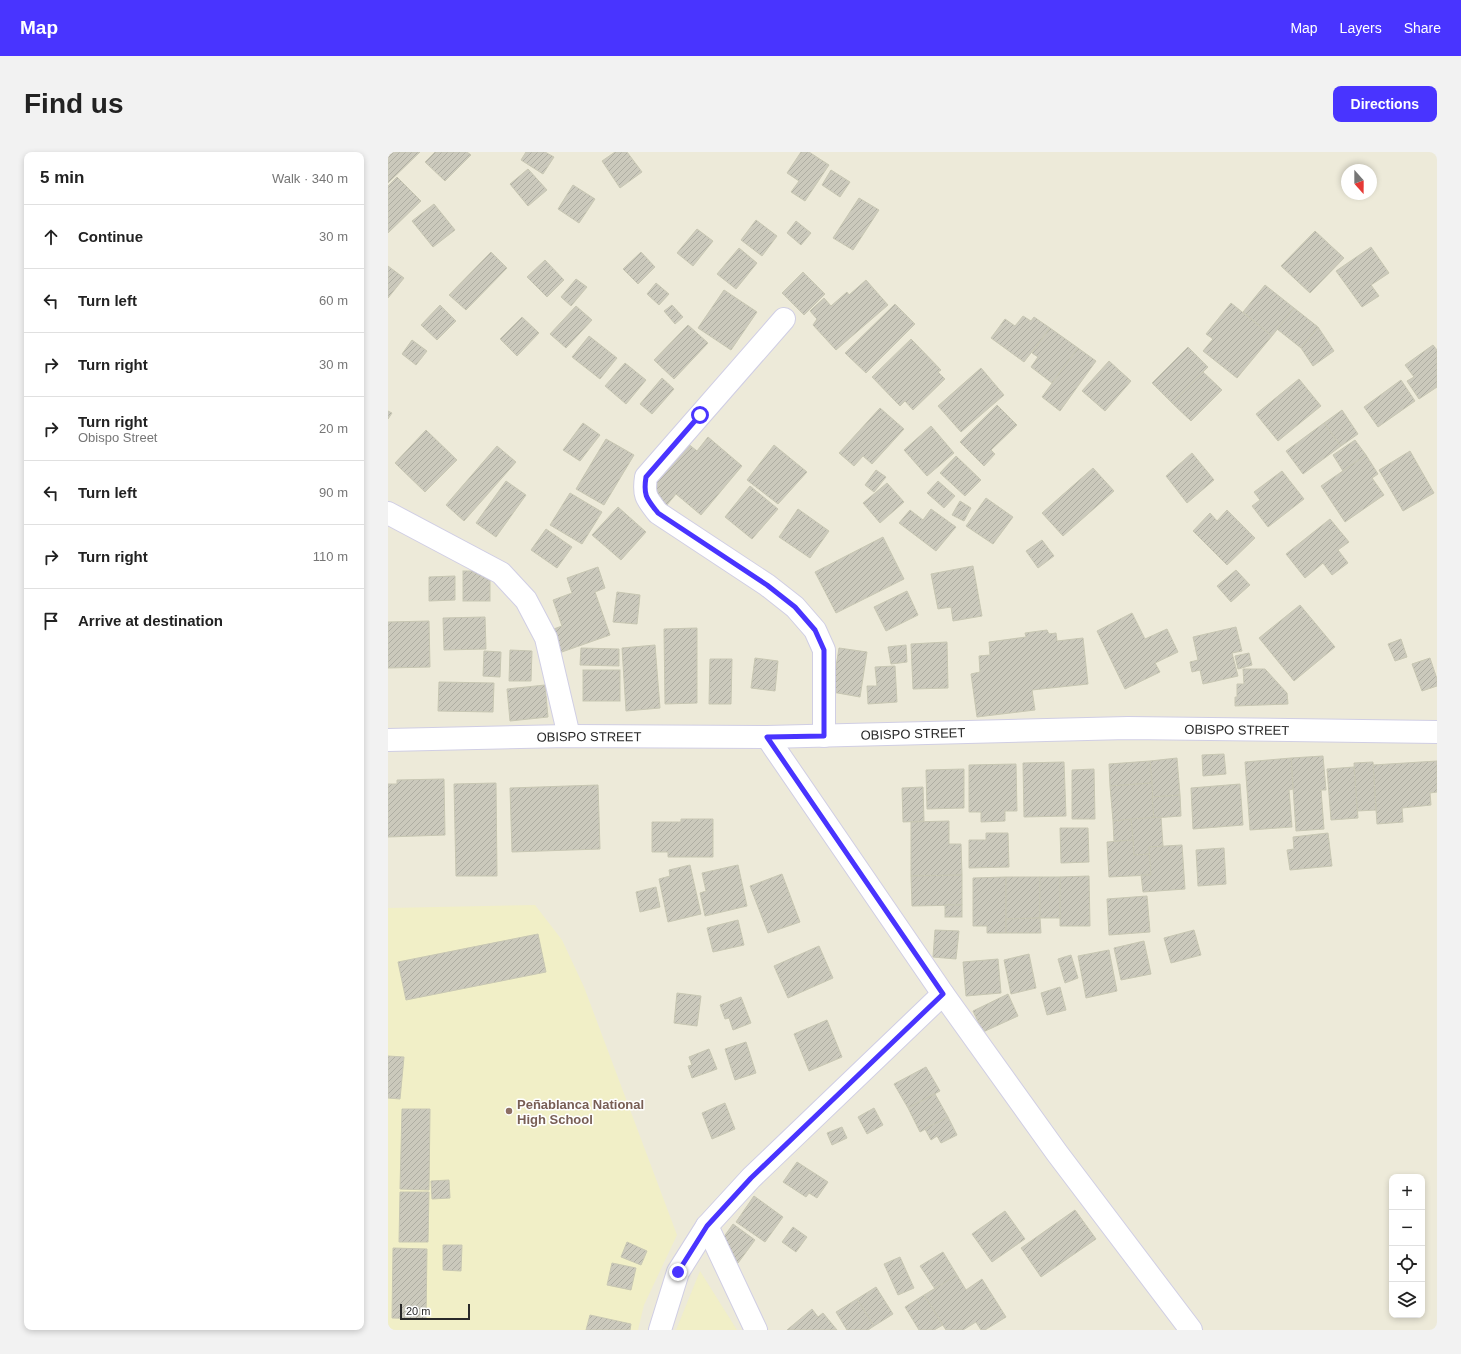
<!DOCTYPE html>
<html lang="en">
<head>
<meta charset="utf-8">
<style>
	body { margin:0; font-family:Helvetica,sans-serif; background:#f2f2f2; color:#222 }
	.controls { position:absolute; right:12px; bottom:12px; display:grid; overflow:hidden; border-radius:8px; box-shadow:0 2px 6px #0003 }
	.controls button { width:36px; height:36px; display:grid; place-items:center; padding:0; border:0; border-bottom:1px solid #e0e0e0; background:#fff; color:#222; font:20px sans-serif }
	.compass { position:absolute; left:953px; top:12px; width:36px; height:36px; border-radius:50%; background:#fff; box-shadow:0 2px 6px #0003; rotate:159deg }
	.scale { position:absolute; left:12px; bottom:10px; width:70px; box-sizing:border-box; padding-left:4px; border:2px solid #292929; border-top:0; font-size:11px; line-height:14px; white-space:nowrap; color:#292929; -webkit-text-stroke:3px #fff; paint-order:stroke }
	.stop { position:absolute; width:12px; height:12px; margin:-9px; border:3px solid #4934ff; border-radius:50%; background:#fff }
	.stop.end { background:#4934ff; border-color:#fff; box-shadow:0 1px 4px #0008 }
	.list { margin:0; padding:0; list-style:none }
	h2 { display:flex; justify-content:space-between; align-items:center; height:52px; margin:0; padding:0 16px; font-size:17px }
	h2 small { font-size:13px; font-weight:400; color:#767676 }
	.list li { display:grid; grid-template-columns:26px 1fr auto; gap:12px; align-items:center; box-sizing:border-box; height:64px; padding:0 16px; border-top:1px solid #e0e0e0 }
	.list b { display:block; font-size:15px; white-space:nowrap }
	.list p { margin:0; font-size:13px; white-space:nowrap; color:#767676 }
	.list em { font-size:13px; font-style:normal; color:#767676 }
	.icon { flex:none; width:22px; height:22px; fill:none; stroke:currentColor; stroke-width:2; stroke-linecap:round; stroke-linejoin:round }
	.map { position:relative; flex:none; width:1049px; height:1178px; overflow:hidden; border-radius:8px }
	header { display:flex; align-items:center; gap:24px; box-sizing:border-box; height:56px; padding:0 20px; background:#4934ff; color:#fff }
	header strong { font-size:19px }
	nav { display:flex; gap:22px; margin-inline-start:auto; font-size:14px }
	.intro { display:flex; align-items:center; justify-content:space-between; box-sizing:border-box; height:96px; padding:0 24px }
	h1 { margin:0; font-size:28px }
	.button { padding:10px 18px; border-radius:8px; background:#4934ff; color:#fff; font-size:14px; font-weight:700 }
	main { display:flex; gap:24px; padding:0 24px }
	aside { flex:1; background:#fff; border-radius:8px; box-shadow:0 2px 6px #0003 }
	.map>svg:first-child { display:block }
</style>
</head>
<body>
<header>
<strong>Map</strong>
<nav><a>Map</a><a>Layers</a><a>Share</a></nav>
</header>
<div class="intro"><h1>Find us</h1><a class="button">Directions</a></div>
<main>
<aside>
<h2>5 min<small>Walk · 340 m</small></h2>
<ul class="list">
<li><svg class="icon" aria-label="ahead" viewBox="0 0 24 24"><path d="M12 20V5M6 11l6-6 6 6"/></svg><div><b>Continue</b></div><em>30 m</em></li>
<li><svg class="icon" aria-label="left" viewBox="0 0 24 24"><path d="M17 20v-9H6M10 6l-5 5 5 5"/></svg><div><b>Turn left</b></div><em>60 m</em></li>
<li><svg class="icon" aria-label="right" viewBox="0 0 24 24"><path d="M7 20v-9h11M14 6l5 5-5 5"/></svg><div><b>Turn right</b></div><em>30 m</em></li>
<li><svg class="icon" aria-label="right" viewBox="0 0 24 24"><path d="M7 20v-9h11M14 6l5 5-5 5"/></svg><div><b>Turn right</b><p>Obispo Street</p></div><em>20 m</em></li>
<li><svg class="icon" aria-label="left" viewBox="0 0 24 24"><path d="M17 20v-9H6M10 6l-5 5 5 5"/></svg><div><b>Turn left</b></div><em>90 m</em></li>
<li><svg class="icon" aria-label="right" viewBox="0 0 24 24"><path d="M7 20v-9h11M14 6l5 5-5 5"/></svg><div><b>Turn right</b></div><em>110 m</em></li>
<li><svg class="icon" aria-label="arrive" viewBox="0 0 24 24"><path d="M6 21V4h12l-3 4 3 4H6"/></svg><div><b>Arrive at destination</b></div></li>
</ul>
</aside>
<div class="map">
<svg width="1049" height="1178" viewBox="0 0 1049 1178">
	<defs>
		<pattern id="building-hatch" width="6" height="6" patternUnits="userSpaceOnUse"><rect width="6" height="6" fill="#cbc9bc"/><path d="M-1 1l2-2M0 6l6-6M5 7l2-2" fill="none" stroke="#aeada2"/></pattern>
	</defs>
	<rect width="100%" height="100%" fill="#edead9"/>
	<g fill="#f1efc7">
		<path d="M147 753 174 788 196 835 289 1083 256 1153 250 1178H0V756Z"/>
		<path d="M312 1119 349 1178H288Z"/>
	</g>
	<g fill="url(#building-hatch)" stroke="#c8c7b3">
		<path d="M0 0H32L0 31Z"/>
		<path d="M47 0H79L83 3 57 29 37 10Z"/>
		<path d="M138 0H157L166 5 155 22 133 8Z"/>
		<path d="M227 0H239L254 20 232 36 214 9Z"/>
		<path d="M413 0H421L441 13 417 49 403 40 411 29 399 21Z"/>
		<path d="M140 17 159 38 140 54 122 32Z"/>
		<path d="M443 18 462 30 452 45 434 33Z"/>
		<path d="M9 25 33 49 0 81V34Z"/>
		<path d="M185 33 207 47 191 71 170 57Z"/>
		<path d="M471 46 491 58 465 98 445 86Z"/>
		<path d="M46 52 67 78 45 95 24 69Z"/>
		<path d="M368 68 389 84 374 104 353 88Z"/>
		<path d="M408 69 423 81 413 93 399 81Z"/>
		<path d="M309 77 325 89 305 114 289 101Z"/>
		<path d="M927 79 956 106 922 141 893 114Z"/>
		<path d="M983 95 1001 121 983 133 991 144 974 155 948 119Z"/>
		<path d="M351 96 369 111 348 137 329 122Z"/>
		<path d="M103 100 119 116 78 158 61 143Z"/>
		<path d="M253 100 267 115 250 132 235 117Z"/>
		<path d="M157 108 176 128 159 145 139 125Z"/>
		<path d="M0 114 16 126 0 146Z"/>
		<path d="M415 120 437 142 416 163 394 141Z"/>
		<path d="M188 127 199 135 183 154 173 145Z"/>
		<path d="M478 128 500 153 448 198 425 173 429 167 422 159 436 146 443 154 459 140 461 143Z"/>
		<path d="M268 131 281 142 271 153 259 142Z"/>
		<path d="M877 133 906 156 884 184 855 160Z"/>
		<path d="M336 138 369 160 343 198 310 176Z"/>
		<path d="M843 151 884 184 849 226 815 199 825 187 818 182Z"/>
		<path d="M507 152 527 172 478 221 457 201Z"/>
		<path d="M52 153 68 169 49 188 33 173Z"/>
		<path d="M284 153 295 165 287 172 276 159Z"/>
		<path d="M188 154 204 168 178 196 162 182Z"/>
		<path d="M906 156 930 175 913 196 889 177Z"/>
		<path d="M635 164 643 169 646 165 662 176 636 210 603 186 617 167 627 174Z"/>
		<path d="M134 165 151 181 129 204 112 187Z"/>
		<path d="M300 173 320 191 286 227 266 208Z"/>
		<path d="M930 175 946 199 925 214 913 196Z"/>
		<path d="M662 176 690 196 664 231 643 215 650 205 644 201Z"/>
		<path d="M201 184 229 206 212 227 184 205Z"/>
		<path d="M523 187 553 218 550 220 557 227 525 258 517 249 512 254 484 225Z"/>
		<path d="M24 188 39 199 28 213 14 202Z"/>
		<path d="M1045 193 1049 198V235L1031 247 1019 229 1026 225 1017 213Z"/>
		<path d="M800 195 820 215 784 251 764 231Z"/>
		<path d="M690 196 708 209 672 259 654 245Z"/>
		<path d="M721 209 743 229 717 259 694 239Z"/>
		<path d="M237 211 258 228 238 252 217 234Z"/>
		<path d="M593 216 616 243 573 280 550 254Z"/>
		<path d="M815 220 834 238 803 269 784 251Z"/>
		<path d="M274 226 286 237 264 262 252 252Z"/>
		<path d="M911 227 933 254 890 289 868 262Z"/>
		<path d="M1013 228 1027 249 990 275 976 255Z"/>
		<path d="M609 253 629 273 603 298 607 302 596 314 572 290Z"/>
		<path d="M492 256 516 277 484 312 475 304 466 314 451 301Z"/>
		<path d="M954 258 970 282 953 294 936 271Z"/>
		<path d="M0 259 4 261 0 267Z"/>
		<path d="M195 271 212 283 192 309 175 298Z"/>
		<path d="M936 271 953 294 915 322 898 299Z"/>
		<path d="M543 274 566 301 539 324 516 298Z"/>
		<path d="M38 278 69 308 37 340 7 311Z"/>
		<path d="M320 285 354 314 313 363 288 342 278 354 259 338 299 291 309 299Z"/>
		<path d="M218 287 246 303 216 353 188 337Z"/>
		<path d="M967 288 978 303 955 319 945 303Z"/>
		<path d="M386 293 419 320 390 352 359 328Z"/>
		<path d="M109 294 128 310 76 369 58 353Z"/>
		<path d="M1022 299 1046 341 1015 359 991 318Z"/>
		<path d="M804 301 826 328 799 351 778 324Z"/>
		<path d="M978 303 990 322 984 326 996 343 957 370 933 334Z"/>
		<path d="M568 304 593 328 577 344 552 321Z"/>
		<path d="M705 316 726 339 675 384 654 361Z"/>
		<path d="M488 318 498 325 486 340 477 333Z"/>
		<path d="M894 319 916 347 880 375 864 354 872 348 866 340Z"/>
		<path d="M118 329 138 343 108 385 88 371Z"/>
		<path d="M550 329 567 344 556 356 539 341Z"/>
		<path d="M499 331 516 350 492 371 475 351Z"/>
		<path d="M362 334 390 357 364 387 337 365Z"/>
		<path d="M182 341 214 360 194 392 162 373Z"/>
		<path d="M598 346 625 365 605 392 578 374Z"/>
		<path d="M572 349 583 356 576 369 564 363Z"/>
		<path d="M230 355 258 380 233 408 204 383Z"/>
		<path d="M410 357 441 379 422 406 391 385Z"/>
		<path d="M543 357 568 375 548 399 511 371 522 358 535 368Z"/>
		<path d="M839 358 867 386 839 413 805 379 822 361 829 369Z"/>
		<path d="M942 367 961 390 950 398 960 411 944 423 935 411 917 426 898 402Z"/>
		<path d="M158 377 184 395 169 416 143 398Z"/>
		<path d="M495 385 516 427 448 461 427 420Z"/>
		<path d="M654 388 666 404 650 416 638 399Z"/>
		<path d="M585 414 594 464 565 469 563 455 550 457 543 422Z"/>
		<path d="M210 415 217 436 207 440 222 483 171 501 163 478 174 474 165 448 184 441 179 426Z"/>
		<path d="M848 418 862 433 843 450 829 434Z"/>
		<rect x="75" y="419" width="27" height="30"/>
		<path d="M67 424V448L41 449V425Z"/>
		<path d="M519 439 530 463 498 479 486 455Z"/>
		<path d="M229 440 252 443 249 472 225 470Z"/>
		<path d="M912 453 947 495 906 529 871 486Z"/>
		<path d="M744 461 757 487 779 477 790 500 767 511 772 520 737 537 709 479Z"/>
		<path d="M97 465 98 497 56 498 55 466Z"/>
		<path d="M41 469 42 515 0 516V470Z"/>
		<path d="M848 475 854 499 844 501 850 524 815 532 812 518 804 520 802 510 810 508 805 485Z"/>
		<path d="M309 476V551L277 552 276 477Z"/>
		<path d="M659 478 661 482 668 481 669 489 695 486 700 532 644 538 647 558 589 565 583 522 592 520 591 504 602 503 601 490 638 485 637 481Z"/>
		<path d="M1013 487 1019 505 1007 509 1000 492Z"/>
		<path d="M559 490 560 536 525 537 523 492Z"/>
		<path d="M267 493 272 556 238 559 234 496Z"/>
		<path d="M518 493 519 510 503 512 500 495Z"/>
		<path d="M193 496 231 497V514L192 513Z"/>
		<path d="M451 496 479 500 472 545 444 540Z"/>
		<path d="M122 498 144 499 143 529H121Z"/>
		<path d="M96 499 113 500 112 525 95 524Z"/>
		<path d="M861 501 864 513 850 517 847 504Z"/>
		<path d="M367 506 390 509 387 539 363 536Z"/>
		<path d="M1042 506 1049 527V534L1034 539 1024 512Z"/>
		<path d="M322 507H344L343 552H321Z"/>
		<path d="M507 514 509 550 480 552 479 534H489L487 515Z"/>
		<path d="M855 517H877L899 541 900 552 847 554V545H849V532H856Z"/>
		<rect x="195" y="518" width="37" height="31"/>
		<path d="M51 530 106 531 105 560 50 559Z"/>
		<path d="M157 533 160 565 122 569 119 537Z"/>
		<path d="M836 602 838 622 815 624 814 603Z"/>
		<path d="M935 604 938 638H933L936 677 908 679 903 606Z"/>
		<path d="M789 606 792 643 764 645 762 609Z"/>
		<path d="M903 606 905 637 901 638 904 675 862 678 857 610Z"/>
		<path d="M762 609 764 631 722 634 721 612Z"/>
		<path d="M1049 609V640L1042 641 1043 653 1014 656 1015 670 989 672 985 613Z"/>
		<path d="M676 610 678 664 636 665 635 611Z"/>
		<path d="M985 610 988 658 969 659 966 611Z"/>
		<path d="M628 612 629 659H617V669L593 670V660H581V613Z"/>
		<path d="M966 615 970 666 943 668 939 617Z"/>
		<path d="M576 617V656L539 657 538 618Z"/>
		<path d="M706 617 707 667H684V618Z"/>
		<path d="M56 627 57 683 0 685V632H9V628Z"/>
		<path d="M108 631 109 724H68L66 632Z"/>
		<path d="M764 631 766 666 725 669 722 634Z"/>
		<path d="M852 632 855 673 805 677 803 636Z"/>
		<path d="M210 633 212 697 124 700 122 636Z"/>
		<path d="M535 635 536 669 515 670 514 636Z"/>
		<path d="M792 643 793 664 766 666 764 645Z"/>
		<path d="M773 665 775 694 761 695 762 702 746 703 743 667Z"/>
		<path d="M293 667H325V705H280V700H264V670H293Z"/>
		<path d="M743 667 745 688 726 689 725 669Z"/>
		<path d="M561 669V692H573L574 723 523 724V670Z"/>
		<path d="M672 676H700L701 710 673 711Z"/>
		<path d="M598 681H620L621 715 581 716V688H598Z"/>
		<path d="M940 681 944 714 902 718 899 698 906 697 905 685Z"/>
		<path d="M745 688 746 703 762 702 763 723 721 725 719 690Z"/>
		<path d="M794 693 797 737 755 740 753 723H763L761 695Z"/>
		<path d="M836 696 838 732 810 734 808 698Z"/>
		<path d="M302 713 313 762 280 770 271 727 282 724 281 718Z"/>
		<path d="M350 713 359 754 317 764 312 741 318 739 314 721Z"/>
		<path d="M394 722 412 770 380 781 362 734Z"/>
		<path d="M574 723V753L524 754 523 724Z"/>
		<path d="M701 724 702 774H672V725Z"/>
		<path d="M618 725V781H599V774H585V726Z"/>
		<path d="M618 725H652V766L618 767Z"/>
		<rect x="652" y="725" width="20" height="41"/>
		<path d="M268 735 272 755 252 760 248 740Z"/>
		<path d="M759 744 762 780 721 783 719 747Z"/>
		<rect x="557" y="753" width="17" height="12"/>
		<path d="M652 766 653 781H618V767Z"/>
		<path d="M350 768 356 793 325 800 319 776Z"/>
		<path d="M547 778 571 779 568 807 545 805Z"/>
		<path d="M806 778 813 803 783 811 776 786Z"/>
		<path d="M150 782 158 820 18 848 10 810Z"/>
		<path d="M756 789 763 822 733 828 726 796Z"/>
		<path d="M431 794 445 826 400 846 386 814Z"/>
		<path d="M721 798 729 839 698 846 690 804Z"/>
		<path d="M641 802 648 836 623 842 616 808Z"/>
		<path d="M683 803 690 826 677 831 670 807Z"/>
		<path d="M610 807 613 841 578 844 575 810Z"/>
		<path d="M672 835 678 858 659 863 653 841Z"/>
		<path d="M289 841 313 844 309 874 286 871Z"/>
		<path d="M620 842 630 864 595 880 585 859Z"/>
		<path d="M353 845 363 871 345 878 341 866 337 867 332 853Z"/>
		<path d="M439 868 454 905 421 919 406 882Z"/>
		<path d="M358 890 368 921 347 928 337 897Z"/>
		<path d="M321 897 329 917 304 926 300 914 304 913 301 905Z"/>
		<path d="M0 904 16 905 12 947 0 946Z"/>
		<path d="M538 915 552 939 520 956 506 932Z"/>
		<path d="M547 942 560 965 532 980 520 956Z"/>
		<path d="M337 951 347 977 324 987 314 961Z"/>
		<path d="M486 956 495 973 479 982 470 965Z"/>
		<path d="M14 957H42L41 1038 12 1037Z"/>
		<path d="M560 965 569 983 553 991 549 984 543 988 537 977Z"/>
		<path d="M454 975 459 986 444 993 439 981Z"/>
		<path d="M409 1010 440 1030 429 1046 421 1041 418 1045 395 1030Z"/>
		<path d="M61 1028 62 1046 44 1047 43 1029Z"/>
		<path d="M12 1040H41L40 1090H11Z"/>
		<path d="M366 1044 395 1065 377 1090 348 1070Z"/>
		<path d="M687 1058 708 1087 653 1125 633 1096Z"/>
		<path d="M617 1059 637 1087 604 1110 584 1082Z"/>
		<path d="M345 1072 367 1088 350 1111 328 1096Z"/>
		<path d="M405 1075 419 1085 408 1100 394 1090Z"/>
		<path d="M239 1090 259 1099 253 1113 233 1105Z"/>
		<path d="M55 1093H74L73 1119 55 1118Z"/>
		<path d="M5 1096 39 1097 38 1167 4 1166Z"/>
		<path d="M555 1100 569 1123 547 1137 532 1114Z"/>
		<path d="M512 1105 526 1136 510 1143 496 1112Z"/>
		<path d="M224 1111 248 1116 243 1138 219 1133Z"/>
		<path d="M569 1123 578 1138 594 1127 618 1165 597 1178H593L588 1170 575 1178H558L536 1143Z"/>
		<path d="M488 1135 505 1162 486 1174 469 1147Z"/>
		<path d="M536 1143 555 1173 546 1178H531L517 1155Z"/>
		<path d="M469 1147 486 1174 480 1178H459L448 1160Z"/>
		<path d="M424 1157 430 1165 435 1161 449 1178H399Z"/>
		<path d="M202 1163 243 1172 242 1178H198Z"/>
	</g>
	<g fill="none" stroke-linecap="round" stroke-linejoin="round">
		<g stroke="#d0cee4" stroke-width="24">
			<g id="minor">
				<path d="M396 167 258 325C255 344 259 347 270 361L379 433 407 455 427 478 436 498V584"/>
				<path d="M0 361 113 421 138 448 158 486 181 584"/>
				<path d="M379 585 555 842 669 1001 803 1178"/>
				<path id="s1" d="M0 588 181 584 379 585 740 576 1049 580"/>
				<path d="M319 1074 368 1178"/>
				<path d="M272 1178 290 1120 319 1074 363 1026 555 842"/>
			</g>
		</g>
		<use href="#minor" stroke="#fff" stroke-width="22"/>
	</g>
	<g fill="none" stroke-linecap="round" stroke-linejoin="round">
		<path stroke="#4934ff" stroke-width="5" d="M290 1120 319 1074 363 1026 555 842 379 585 436 584V498L427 478 407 455 379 433 270 361C259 347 255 344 258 325L312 263"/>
	</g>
	<circle fill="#8d6e63" stroke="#fff" stroke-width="1.5" cx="121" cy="959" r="4"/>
	<g text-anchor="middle" stroke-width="3" stroke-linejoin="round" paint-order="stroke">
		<g font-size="13" fill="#292929" stroke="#fff">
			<text dy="5" stroke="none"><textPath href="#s1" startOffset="849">OBISPO STREET</textPath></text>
			<text dy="5" stroke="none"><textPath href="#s1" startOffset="525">OBISPO STREET</textPath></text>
			<text dy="5" stroke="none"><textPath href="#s1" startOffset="201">OBISPO STREET</textPath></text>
		</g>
		<g font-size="13" font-weight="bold" fill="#785e54" stroke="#fff" text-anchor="start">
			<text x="129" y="957">Peñablanca National<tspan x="129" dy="15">High School</tspan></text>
		</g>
	</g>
</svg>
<div class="controls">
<button>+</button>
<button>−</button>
<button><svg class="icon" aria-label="locate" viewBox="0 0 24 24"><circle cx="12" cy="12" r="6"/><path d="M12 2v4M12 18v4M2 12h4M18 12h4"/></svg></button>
<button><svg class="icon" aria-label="layers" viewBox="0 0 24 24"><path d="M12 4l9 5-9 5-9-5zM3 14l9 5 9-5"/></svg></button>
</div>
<svg class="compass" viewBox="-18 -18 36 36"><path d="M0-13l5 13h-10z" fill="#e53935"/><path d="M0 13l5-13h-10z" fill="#767676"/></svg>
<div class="scale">20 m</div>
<div class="stop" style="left:312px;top:263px"></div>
<div class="stop end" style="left:290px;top:1120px"></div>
</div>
</main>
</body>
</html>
